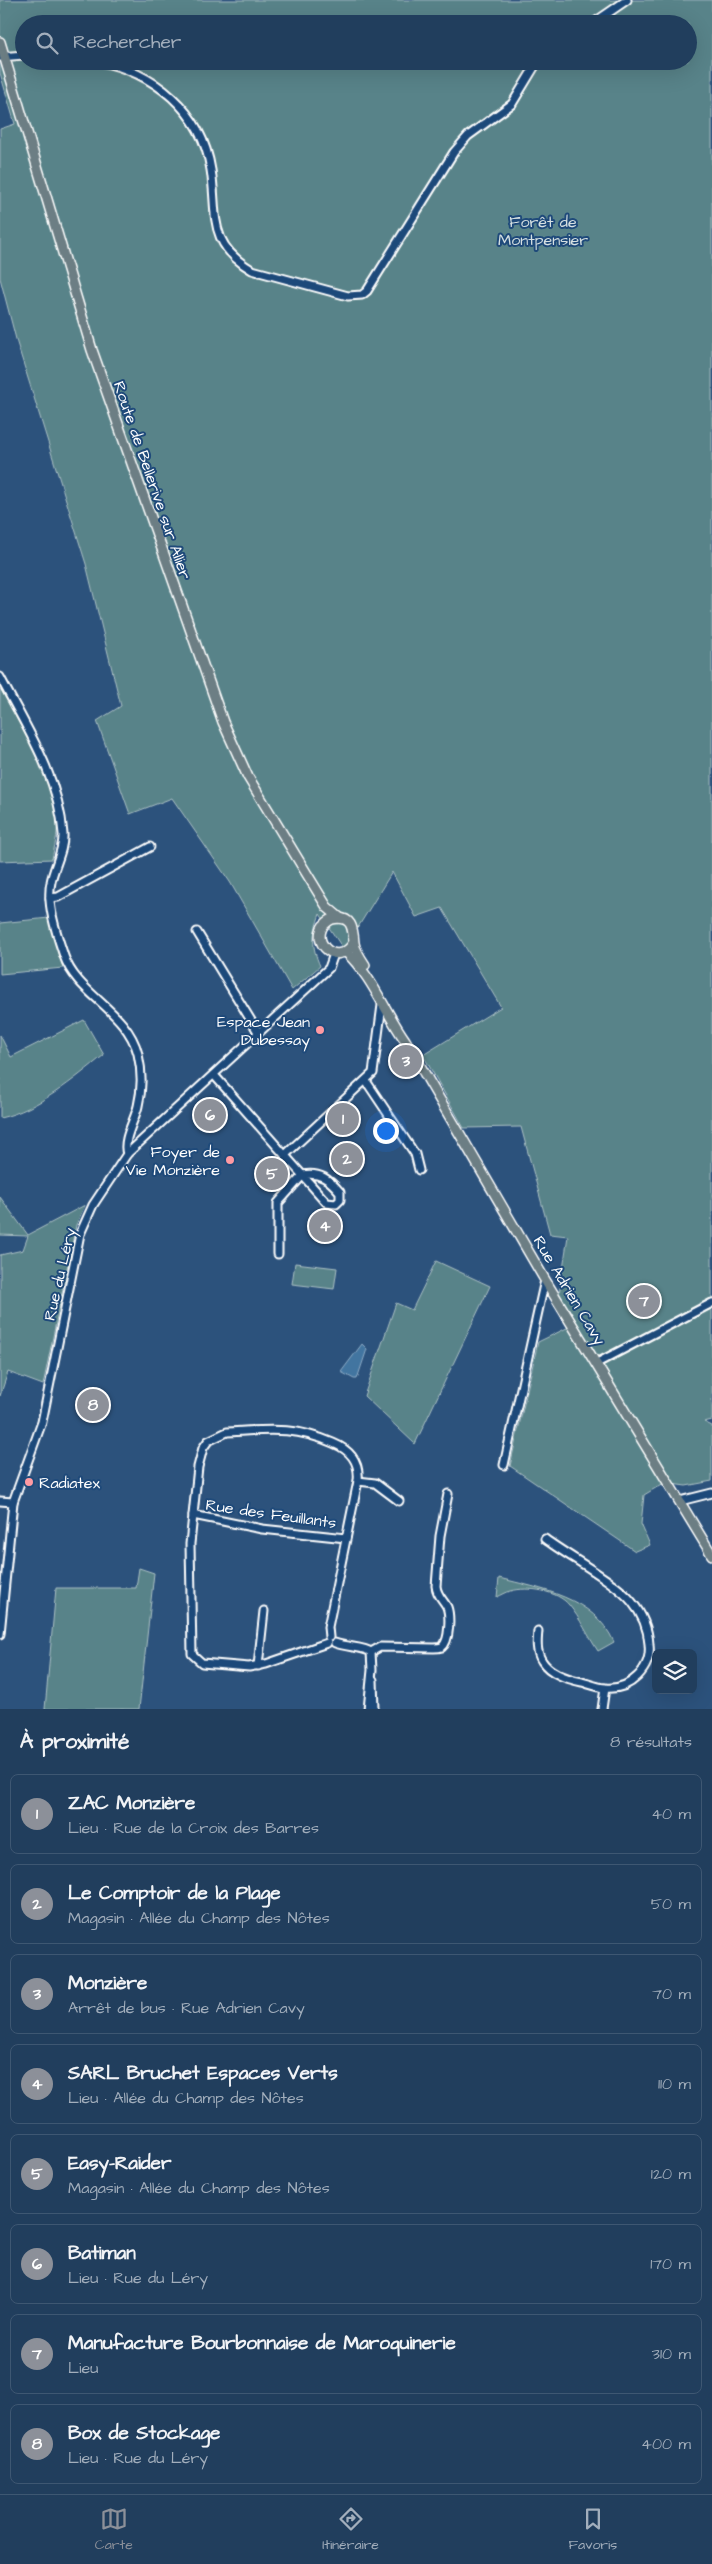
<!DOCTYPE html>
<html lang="fr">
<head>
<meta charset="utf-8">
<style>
	body { margin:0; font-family:"Architects Daughter",sans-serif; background:#294563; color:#f1f3f6 }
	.controls { position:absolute; right:15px; bottom:15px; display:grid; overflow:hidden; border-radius:8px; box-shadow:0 5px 20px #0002 }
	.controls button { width:45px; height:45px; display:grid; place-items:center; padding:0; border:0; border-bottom:1px solid #3e5772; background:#213e5d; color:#f1f3f6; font:25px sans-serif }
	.you { position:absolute; left:385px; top:1130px; width:18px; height:18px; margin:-12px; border:4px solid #fff; border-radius:50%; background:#1a73e8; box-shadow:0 0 0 8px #1a73e833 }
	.badge { display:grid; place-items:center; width:32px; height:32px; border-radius:50%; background:#8c9099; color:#fff; font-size:16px; font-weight:700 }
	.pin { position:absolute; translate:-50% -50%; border:2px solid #fff; box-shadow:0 1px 5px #0006 }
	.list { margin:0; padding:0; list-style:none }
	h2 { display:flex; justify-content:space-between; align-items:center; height:65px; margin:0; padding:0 20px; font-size:21px }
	h2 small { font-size:16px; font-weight:400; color:#a2aebc }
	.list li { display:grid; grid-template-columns:32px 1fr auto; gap:15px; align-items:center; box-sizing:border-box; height:80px; margin:0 10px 10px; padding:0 10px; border:1px solid #3e5772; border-radius:8px }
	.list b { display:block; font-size:19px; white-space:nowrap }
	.list p { margin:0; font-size:16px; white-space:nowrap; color:#a2aebc }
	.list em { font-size:16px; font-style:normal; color:#a2aebc }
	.icon { flex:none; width:28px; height:28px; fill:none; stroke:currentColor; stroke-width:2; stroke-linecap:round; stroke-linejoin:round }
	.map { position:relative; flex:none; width:712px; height:1709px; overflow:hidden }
	.search { position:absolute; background:#213e5d; box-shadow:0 5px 20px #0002; left:15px; right:15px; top:15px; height:55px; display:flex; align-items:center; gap:12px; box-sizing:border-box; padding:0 18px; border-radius:28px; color:#a2aebc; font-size:19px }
	.sheet { height:785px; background:#213e5d }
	nav { display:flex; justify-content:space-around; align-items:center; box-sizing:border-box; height:70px; border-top:1px solid #3e5772; background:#213e5d; font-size:14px; color:#a2aebc }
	nav a { display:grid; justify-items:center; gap:2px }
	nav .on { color:#8c9099 }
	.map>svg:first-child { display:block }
</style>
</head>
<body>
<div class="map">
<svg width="712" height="1709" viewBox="0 0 712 1709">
	<rect width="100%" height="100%" fill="#2c527c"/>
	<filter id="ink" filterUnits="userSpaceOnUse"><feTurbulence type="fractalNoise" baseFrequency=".02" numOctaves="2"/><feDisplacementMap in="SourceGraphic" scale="10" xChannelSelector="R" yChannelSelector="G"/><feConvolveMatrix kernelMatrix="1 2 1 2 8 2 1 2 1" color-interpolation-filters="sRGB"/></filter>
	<g filter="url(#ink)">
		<g fill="#598389" stroke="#acc1c4" fill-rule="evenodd">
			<path d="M0 0H712V1420L704 1422 712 1426V1481L686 1486 664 1483 644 1495 641 1524 650 1545 635 1551 510 1466 538 1342 569 1327 557 1307 568 1236 550 1234 521 1127 464 1128 423 1055 501 1007 442 908 416 917 392 872 344 950 320 914C312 936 311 945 320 966L292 990 230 882 172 798 130 814 97 721 121 706 86 564 17 343 0 278V129L15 124 0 73ZM24 24H688V61H24Z"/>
			<path d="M0 688C20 726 55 781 57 824 58 836 54 847 52 859L0 861Z"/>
			<path d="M49 918 63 968 0 974V923Z"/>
			<path d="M84 1020 104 1055C73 1080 39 1109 0 1118V1035L11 1057Z"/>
			<path d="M0 1197 28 1235 85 1205 76 1225 43 1385 8 1372 0 1396V1255L23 1250 28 1236 0 1235Z"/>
			<path d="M436 1261 490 1286 415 1444 364 1396 396 1303 412 1310Z"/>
			<path d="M295 1263 337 1268 334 1289 292 1284Z"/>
			<path d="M139 1568 154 1573 139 1709H45L56 1588H136Z"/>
			<path d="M499 1578C541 1589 594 1597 614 1642L598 1651C588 1636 580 1618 569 1605 558 1591 528 1586 511 1591 506 1592 502 1595 497 1597Z"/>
		</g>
		<path fill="#4375a0" stroke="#8eacc6" d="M362 1344 367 1349 357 1379H354L341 1372Z"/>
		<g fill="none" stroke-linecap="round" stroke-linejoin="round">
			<g stroke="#fff" stroke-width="11">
				<g id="minor">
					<path d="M592 24 627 0"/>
					<path d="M0 57 24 55"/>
					<path d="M97 61C154 72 202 111 211 170 218 213 206 243 252 270L348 296 362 295 367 291 454 152 468 136 512 104 538 61"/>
					<path d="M0 677C26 727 59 777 63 834 64 851 54 866 51 882 46 904 57 935 64 956 77 995 127 1010 138 1054 142 1071 142 1090 138 1106 135 1120 122 1140 127 1154"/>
					<path d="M50 898 58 897 150 847"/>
					<path d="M197 932 258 1032"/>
					<path d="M214 1075 327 1203 336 1204 340 1200V1192C329 1179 320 1172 303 1175"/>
					<path d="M366 1081 415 1154 419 1170"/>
					<path d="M285 1155 373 1073 382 1005"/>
					<path d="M278 1254V1203L303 1175"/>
					<path d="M597 1363 712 1303"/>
					<path d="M504 1465 545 1280"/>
					<path d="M358 1481 375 1483 399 1501"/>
					<path d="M0 1501 13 1502"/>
					<path d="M680 1501 712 1493"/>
					<path d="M193 1515 262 1529 346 1538"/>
					<path d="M538 1631C537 1641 536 1652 542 1661 550 1674 568 1679 582 1682 589 1684 597 1687 604 1688 630 1691 652 1669 649 1644 648 1628 642 1614 632 1602 615 1581 569 1557 545 1539"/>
					<path d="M0 1634 13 1502 42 1422 80 1234 93 1205 127 1154 329 968 334 954"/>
					<path d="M327 1643 266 1664 249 1667 202 1663 192 1654 190 1544 198 1467 203 1448 208 1441 227 1432C268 1430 294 1426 333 1443 350 1450 360 1461 358 1481L328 1627 329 1637"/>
					<path d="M335 1643C345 1647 365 1647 371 1652L372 1670 368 1709"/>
					<path d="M371 1652 380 1647 434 1648C436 1648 439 1648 442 1647 450 1641 450 1615 447 1607 443 1599 437 1596 436 1586L440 1536 448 1494"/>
					<path d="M258 1666 264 1611"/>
					<path d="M373 1680 374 1709"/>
					<path d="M602 1709 605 1688"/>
				</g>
			</g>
			<g stroke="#fff" stroke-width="12">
				<g id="major">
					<path d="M0 42 92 350 223 722 248 777 327 907 340 918"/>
					<path d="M354 942C336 973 302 934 332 919 352 915 353 928 354 943 355 950 361 959 365 965"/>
					<path d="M346 952C372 976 385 1012 405 1040L545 1280 712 1555"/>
				</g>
			</g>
			<use href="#minor" stroke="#1f4a7a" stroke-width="7"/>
			<use href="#major" stroke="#6c7e84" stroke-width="9"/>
		</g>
	</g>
	<g fill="#ff9aa2" stroke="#1f4a7a" stroke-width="2">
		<circle cx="320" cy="1030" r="5"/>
		<circle cx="230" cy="1160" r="5"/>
		<circle cx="29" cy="1482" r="5"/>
	</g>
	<g text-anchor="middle" stroke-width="4" stroke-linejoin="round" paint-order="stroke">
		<g font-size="16" fill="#d6e0e2" stroke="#1f4a7a">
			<text x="543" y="227">Forêt de<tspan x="543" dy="18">Montpensier</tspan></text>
		</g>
		<g font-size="16" fill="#fff" stroke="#1f4a7a">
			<text transform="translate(153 480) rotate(71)" y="6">Route de Bellerive sur Allier</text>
			<text transform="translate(59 1274) rotate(-77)" y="6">Rue du Léry</text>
			<text transform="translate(570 1290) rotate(59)" y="6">Rue Adrien Cavy</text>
			<text transform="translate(271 1513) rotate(8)" y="6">Rue des Feuillants</text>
		</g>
		<g font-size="16" fill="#fff" stroke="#1f4a7a" text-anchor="end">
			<text x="310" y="1027">Espace Jean<tspan x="310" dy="18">Dubessay</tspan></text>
			<text x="220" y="1157">Foyer de<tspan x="220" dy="18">Vie Monzière</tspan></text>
			<text x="39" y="1488" text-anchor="start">Radiatex</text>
		</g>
	</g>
</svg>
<div class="controls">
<button><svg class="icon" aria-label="layers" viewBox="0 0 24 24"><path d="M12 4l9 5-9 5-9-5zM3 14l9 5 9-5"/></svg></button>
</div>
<div class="you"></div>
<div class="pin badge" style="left:343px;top:1119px">1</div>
<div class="pin badge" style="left:347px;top:1159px">2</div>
<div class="pin badge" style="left:406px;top:1061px">3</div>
<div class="pin badge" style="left:325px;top:1226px">4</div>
<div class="pin badge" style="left:272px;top:1174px">5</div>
<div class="pin badge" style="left:210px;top:1115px">6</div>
<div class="pin badge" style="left:644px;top:1301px">7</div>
<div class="pin badge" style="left:93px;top:1405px">8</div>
<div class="search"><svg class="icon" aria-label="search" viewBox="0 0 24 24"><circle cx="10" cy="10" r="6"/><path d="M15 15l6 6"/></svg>Rechercher</div>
</div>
<section class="sheet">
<h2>À proximité<small>8 résultats</small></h2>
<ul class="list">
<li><span class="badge">1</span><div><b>ZAC Monzière</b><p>Lieu · Rue de la Croix des Barres</p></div><em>40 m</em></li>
<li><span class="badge">2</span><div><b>Le Comptoir de la Plage</b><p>Magasin · Allée du Champ des Nôtes</p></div><em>50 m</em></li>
<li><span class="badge">3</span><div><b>Monzière</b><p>Arrêt de bus · Rue Adrien Cavy</p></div><em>70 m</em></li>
<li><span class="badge">4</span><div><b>SARL Bruchet Espaces Verts</b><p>Lieu · Allée du Champ des Nôtes</p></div><em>110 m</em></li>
<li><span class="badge">5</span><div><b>Easy-Raider</b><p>Magasin · Allée du Champ des Nôtes</p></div><em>120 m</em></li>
<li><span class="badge">6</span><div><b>Batiman</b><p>Lieu · Rue du Léry</p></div><em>170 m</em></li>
<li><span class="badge">7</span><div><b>Manufacture Bourbonnaise de Maroquinerie</b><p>Lieu</p></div><em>310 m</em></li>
<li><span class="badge">8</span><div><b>Box de Stockage</b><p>Lieu · Rue du Léry</p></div><em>400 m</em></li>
</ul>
</section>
<nav>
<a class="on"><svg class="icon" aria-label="map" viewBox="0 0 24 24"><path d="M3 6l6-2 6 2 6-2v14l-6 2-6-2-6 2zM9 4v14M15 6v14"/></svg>Carte</a>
<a><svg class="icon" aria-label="directions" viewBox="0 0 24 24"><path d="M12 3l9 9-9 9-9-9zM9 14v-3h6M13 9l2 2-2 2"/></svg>Itinéraire</a>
<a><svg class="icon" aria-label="saved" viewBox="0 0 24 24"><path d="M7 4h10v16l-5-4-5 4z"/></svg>Favoris</a>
</nav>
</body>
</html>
